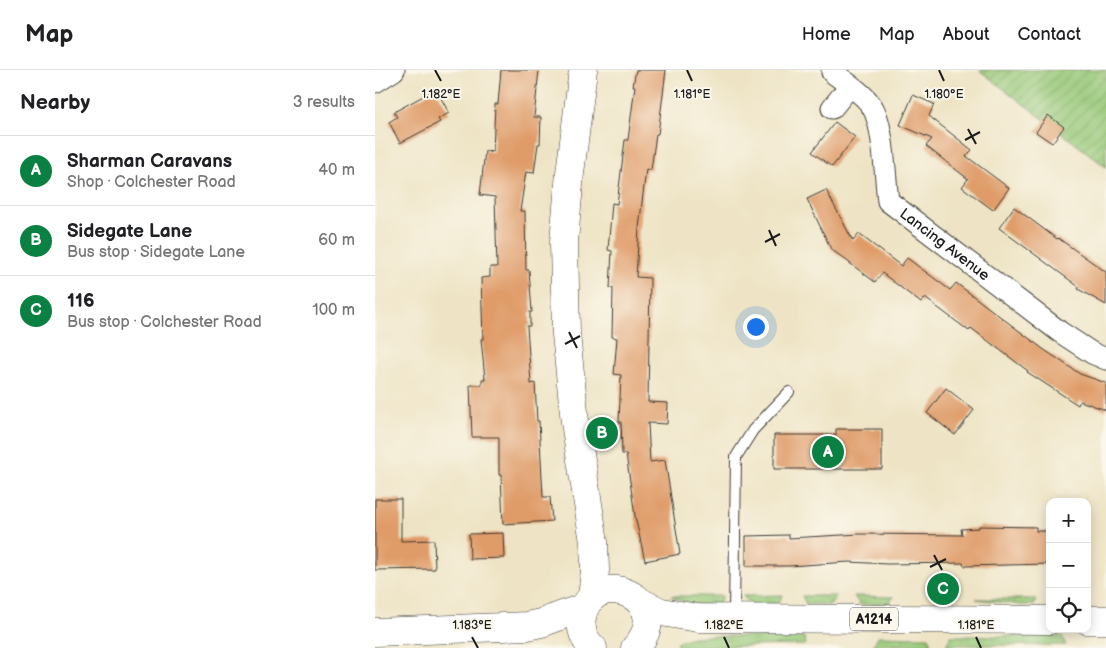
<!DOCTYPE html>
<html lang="en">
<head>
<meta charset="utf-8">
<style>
	body { margin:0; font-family:"Balsamiq Sans",sans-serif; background:#f6f6f6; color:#202124 }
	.controls { position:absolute; right:15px; bottom:15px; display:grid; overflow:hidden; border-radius:10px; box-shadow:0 2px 12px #0003 }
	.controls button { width:45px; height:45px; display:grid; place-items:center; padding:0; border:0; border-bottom:1px solid #e0e0e0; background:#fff; color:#202124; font:25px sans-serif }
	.you { position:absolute; left:380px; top:256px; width:18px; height:18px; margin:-12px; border:4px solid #fff; border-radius:50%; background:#1a73e8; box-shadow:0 0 0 8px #1a73e833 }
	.badge { display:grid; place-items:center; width:32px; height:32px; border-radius:50%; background:#0b8043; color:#fff; font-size:16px; font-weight:700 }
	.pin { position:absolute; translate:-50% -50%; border:2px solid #fff; box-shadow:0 1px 5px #0006 }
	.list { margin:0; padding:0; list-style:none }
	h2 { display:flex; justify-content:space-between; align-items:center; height:65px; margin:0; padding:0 20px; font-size:21px }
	h2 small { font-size:16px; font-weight:400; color:#757577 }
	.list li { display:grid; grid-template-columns:32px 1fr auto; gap:15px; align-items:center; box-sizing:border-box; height:70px; padding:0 20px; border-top:1px solid #e0e0e0 }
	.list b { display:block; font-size:19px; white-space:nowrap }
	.list p { margin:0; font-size:16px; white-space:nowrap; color:#757577 }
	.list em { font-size:16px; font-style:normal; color:#757577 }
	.icon { flex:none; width:28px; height:28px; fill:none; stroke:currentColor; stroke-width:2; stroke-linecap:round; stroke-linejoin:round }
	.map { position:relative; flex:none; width:731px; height:578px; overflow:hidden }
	header { display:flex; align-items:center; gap:30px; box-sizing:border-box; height:70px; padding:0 25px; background:#fff; border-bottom:1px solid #e0e0e0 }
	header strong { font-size:24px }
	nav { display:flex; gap:28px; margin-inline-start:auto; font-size:18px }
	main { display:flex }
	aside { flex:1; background:#fff }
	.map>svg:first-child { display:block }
</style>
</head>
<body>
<header>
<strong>Map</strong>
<nav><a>Home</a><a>Map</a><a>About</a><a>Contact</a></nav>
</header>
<main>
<aside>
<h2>Nearby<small>3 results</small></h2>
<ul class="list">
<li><span class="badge">A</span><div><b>Sharman Caravans</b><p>Shop · Colchester Road</p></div><em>40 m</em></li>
<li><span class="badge">B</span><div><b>Sidegate Lane</b><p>Bus stop · Sidegate Lane</p></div><em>60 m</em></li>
<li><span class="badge">C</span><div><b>116</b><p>Bus stop · Colchester Road</p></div><em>100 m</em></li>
</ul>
</aside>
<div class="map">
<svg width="731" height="578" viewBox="0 0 731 578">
	<defs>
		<pattern id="grass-tufts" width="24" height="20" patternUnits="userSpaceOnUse" patternTransform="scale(1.25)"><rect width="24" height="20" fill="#95c776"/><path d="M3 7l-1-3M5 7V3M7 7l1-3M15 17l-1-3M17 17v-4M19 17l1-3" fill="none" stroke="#80aa66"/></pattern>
		<pattern id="garden-furrows" width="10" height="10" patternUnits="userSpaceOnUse" patternTransform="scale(1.25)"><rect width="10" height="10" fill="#95c776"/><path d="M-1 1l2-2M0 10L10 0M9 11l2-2" fill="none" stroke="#80aa66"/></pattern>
	</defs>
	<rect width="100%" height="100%" fill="#fbf7ec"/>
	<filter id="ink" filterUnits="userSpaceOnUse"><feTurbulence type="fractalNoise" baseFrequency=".02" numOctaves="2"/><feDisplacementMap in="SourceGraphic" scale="10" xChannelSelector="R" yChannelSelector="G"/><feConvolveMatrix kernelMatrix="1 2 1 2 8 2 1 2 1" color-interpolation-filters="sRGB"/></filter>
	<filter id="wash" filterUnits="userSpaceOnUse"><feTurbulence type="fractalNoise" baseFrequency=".0096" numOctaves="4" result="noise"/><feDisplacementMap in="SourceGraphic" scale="20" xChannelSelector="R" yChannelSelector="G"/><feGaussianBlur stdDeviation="1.12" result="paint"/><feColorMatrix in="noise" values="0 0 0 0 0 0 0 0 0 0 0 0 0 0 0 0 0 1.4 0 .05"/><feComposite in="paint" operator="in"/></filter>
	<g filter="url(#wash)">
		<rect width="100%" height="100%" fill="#eee4c5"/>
		<g fill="url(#grass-tufts)" stroke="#587249">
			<path d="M408 525 402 535H376L368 526Z"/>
			<path d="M296 526H347L343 535C327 535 310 534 296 526Z"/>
			<path d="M427 526H461L456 535 431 534Z"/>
			<path d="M479 526 519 527 515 532 485 535Z"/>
			<path d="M601 529H660V535H645Z"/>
			<path d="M336 566 429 567 431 574 428 575 302 577V572L317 567Z"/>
			<path d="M503 566 554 567 556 575H498Z"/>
			<path d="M576 566H687L691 575H571Z"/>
		</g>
		<path fill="url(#garden-furrows)" stroke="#587249" d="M604 0H731V97Z"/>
		<g id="blocks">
			<g fill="#df9b67">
				<path d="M126 0H164L159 47H166L165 74H163L159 103 151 102 145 141H150L151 200H154L157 242H155V256H152L156 314 160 313 162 351H164L168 427H175L177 451 128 454 126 405H124V367H97L95 315H107V309H110L106 269H108L106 208 115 207V197H122L120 127 105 125 110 81 118 82 120 34H123Z"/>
				<path d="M261 0H291L283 64H281L276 100 271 99 264 158 261 207 275 208 273 332 293 333 292 354 273 353 275 392 290 390 305 484 270 491 260 446 251 384H247L246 352H244L246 305 239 304 242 268 237 267 238 218H235L237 181 233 180 237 133 242 134 250 70H253L260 16H258Z"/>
				<path d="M61 19 74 43 63 49 65 52 25 73 14 52 22 47 19 42Z"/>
				<path d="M538 25 559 34 554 46 597 80 591 86 634 118 618 140 587 117 593 109 551 76 557 69 525 55Z"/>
				<path d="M673 45 689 57 677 73 661 62Z"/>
				<path d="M460 52 480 67 457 97 437 82Z"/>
				<path d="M451 120 478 171 484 164 526 196 532 188 575 220 581 213 668 279 705 304 731 313V340L705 331 703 335 652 302 653 301 596 258 594 261 550 228 546 233 507 203 500 212 456 179 432 129Z"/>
				<path d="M639 137 682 169 683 168 731 202V235L703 219 704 217 624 158Z"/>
				<path d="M571 318 599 340 580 365 552 343Z"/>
				<path d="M461 359H507V399H399V365H461Z"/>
				<path d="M0 429H26V471L59 470 60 499 0 500Z"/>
				<path d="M604 456 661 457V461H675V494L589 496 588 493 512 494 474 492 414 496H371V466L414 465V468L485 464 587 465 586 459 604 458Z"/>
				<path d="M128 463 129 488 95 489 94 464Z"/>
			</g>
		</g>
	</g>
	<g filter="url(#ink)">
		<use href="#blocks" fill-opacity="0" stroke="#3c3a35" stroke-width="1"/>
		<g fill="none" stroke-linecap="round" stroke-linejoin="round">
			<g stroke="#3c3a35" stroke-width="12">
				<path id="lane" d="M359 547 361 387 378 360 414 322"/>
			</g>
			<g stroke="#3c3a35" stroke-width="23">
				<g id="street">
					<path id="s1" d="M457 2C469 11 488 23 496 35 509 52 510 108 513 131L685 262 717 283 731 289"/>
					<path d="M0 12 19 0"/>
					<path d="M457 38 475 16"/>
				</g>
			</g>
			<g stroke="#3c3a35" stroke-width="29">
				<path id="secondary" d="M208 0 195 103 189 171 191 264 200 352 219 472 220 500 217 528"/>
			</g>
			<g stroke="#3c3a35" stroke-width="29">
				<g id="primary">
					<path d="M265 532 286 542 323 548 675 550"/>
					<path d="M712 550H731"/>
					<path d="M0 562 152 556 166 553 210 537"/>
					<path d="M218 578C209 570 205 559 207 547 216 493 305 529 260 578"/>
				</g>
			</g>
			<use href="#lane" stroke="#fff" stroke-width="10"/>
			<use href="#street" stroke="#fff" stroke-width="21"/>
			<use href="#secondary" stroke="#fff" stroke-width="28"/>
			<use href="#primary" stroke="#fff" stroke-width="28"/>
		</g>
	</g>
	<path fill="none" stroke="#1c1c1c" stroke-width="2" d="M60 0 66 11M312 0 317 11M564 0 569 11M593 59 601 74M590 70 605 62M394 160 401 176M390 172 405 164M194 262 202 278M190 274 205 266M559 485 567 500M555 497 571 489M97 567 103 578M349 567 354 578M601 567 606 578"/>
	<g text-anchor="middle" stroke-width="4" stroke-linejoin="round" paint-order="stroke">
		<rect fill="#fbf7ec" stroke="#5f5e5a" stroke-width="1" x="475" y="537.5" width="48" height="23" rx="4"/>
		<g font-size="14" font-weight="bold" fill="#1c1c1c">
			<text x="499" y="554">A1214</text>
		</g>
		<g font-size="15" fill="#1c1c1c" stroke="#fbf7ec">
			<text dy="5" stroke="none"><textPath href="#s1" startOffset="221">Lancing Avenue</textPath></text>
		</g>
	</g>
	<g font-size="12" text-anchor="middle" fill="#1c1c1c" stroke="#fbf7ec" stroke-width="4" stroke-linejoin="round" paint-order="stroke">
		<text x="66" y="28">1.182°E</text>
		<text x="317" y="28">1.181°E</text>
		<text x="569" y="28">1.180°E</text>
		<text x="97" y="559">1.183°E</text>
		<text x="349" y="559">1.182°E</text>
		<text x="601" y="559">1.181°E</text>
	</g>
</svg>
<div class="controls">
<button>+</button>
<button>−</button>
<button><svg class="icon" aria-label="locate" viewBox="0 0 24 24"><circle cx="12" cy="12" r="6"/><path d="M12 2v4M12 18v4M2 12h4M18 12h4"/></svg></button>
</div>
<div class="you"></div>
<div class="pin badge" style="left:453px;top:382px">A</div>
<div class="pin badge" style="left:227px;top:363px">B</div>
<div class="pin badge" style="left:568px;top:519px">C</div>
</div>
</main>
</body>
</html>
